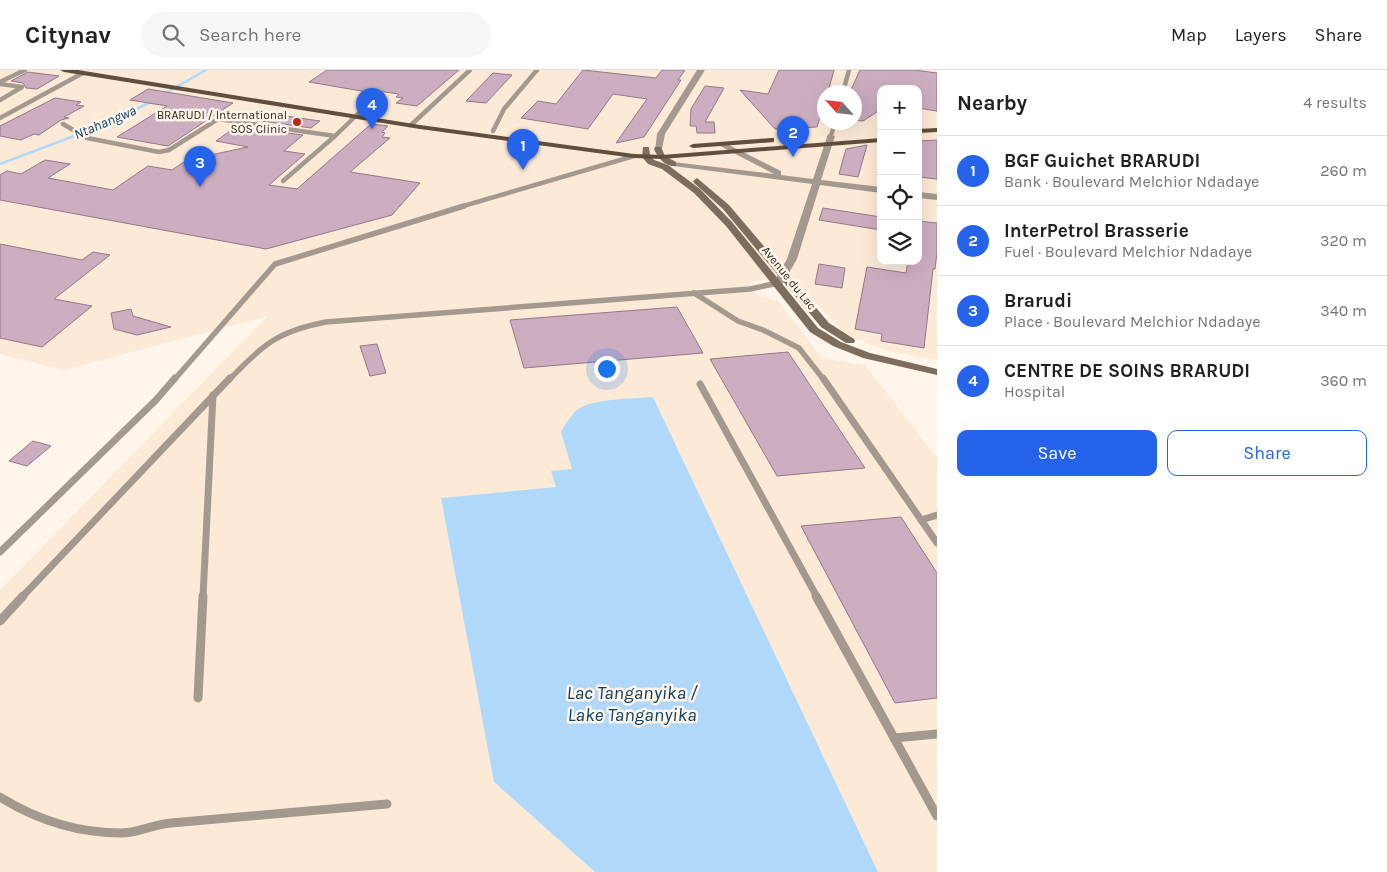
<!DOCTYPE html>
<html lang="en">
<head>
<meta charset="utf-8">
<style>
	body { margin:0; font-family:Karla,sans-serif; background:#f6f6f6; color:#202124 }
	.controls { position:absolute; right:15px; top:15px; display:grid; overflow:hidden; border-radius:10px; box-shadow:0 5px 20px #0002 }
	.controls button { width:45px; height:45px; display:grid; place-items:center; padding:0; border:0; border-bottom:1px solid #e0e0e0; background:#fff; color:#202124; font:25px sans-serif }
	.compass { position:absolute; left:817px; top:15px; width:45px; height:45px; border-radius:50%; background:#fff; box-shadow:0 5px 20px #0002; rotate:297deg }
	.you { position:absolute; left:606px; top:298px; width:18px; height:18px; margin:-12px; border:4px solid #fff; border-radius:50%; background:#1a73e8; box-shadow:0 0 0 8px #1a73e833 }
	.badge { display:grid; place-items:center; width:32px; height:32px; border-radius:50%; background:#2563eb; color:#fff; font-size:16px; font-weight:700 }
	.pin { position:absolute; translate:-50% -41px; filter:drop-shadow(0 1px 2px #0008) }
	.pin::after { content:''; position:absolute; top:26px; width:18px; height:15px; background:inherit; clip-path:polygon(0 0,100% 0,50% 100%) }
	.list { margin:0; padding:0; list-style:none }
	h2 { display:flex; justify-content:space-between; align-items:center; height:65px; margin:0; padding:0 20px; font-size:21px }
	h2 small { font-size:16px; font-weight:400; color:#757577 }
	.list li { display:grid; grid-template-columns:32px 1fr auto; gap:15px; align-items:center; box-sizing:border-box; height:70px; padding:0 20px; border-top:1px solid #e0e0e0 }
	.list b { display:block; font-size:19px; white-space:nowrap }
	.list p { margin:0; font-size:16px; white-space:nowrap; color:#757577 }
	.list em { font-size:16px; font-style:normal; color:#757577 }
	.actions { display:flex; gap:10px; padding:15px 20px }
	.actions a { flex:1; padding:11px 0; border:1px solid #2563eb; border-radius:10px; text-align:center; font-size:18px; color:#2563eb }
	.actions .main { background:#2563eb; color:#fff }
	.icon { flex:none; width:28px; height:28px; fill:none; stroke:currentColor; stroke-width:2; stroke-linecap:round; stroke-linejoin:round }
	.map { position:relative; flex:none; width:937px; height:802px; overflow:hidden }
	header { display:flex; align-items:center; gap:30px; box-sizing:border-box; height:70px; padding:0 25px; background:#fff; border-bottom:1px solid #e0e0e0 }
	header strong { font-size:24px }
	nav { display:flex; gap:28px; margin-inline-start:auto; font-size:18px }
	.search { width:350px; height:45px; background:#f6f6f6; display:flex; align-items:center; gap:12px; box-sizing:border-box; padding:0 18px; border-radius:28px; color:#757577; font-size:19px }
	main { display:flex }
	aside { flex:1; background:#fff }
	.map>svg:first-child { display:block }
</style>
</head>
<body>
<header>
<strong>Citynav</strong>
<div class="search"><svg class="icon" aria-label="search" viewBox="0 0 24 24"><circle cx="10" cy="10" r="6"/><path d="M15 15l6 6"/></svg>Search here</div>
<nav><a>Map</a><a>Layers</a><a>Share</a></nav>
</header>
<main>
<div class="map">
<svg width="937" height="802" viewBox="0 0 937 802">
	<rect width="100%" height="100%" fill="#fff5ea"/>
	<path fill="#fcead7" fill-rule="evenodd" d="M0 0H937V290L888 281 846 265 792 207 749 212 756 224 779 232 822 288 866 296 937 388V802H878L653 327 561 362 573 399 556 417 441 428 494 712 595 802H0V520L268 246 64 300 0 284ZM881 19H918V191H881ZM824 22H854V52H824Z"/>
	<path fill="#b0d8fa" d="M653 327 878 802H595L494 712 441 428 556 417 551 401 572 399 561 362C566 354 570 346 577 340 593 328 633 329 653 327Z"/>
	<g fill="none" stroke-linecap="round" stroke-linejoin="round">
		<g stroke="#b0d8fa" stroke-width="2.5">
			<path d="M164 24 206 0"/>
			<path d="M0 94 103 55 153 31"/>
		</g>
	</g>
	<g fill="#cdaec1" stroke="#947789">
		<path d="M327 0H459L417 36 396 33 403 28 396 27 399 24 370 20 367 22 309 12Z"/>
		<path d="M583 0 656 8 662 0H685L678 10H681L644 67 616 73 647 29 613 24 588 59 521 48 538 31 556 34Z"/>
		<path d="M779 0H834L828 22H824V35L817 57 775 59 740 20 768 24Z"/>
		<path d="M860 0H914L937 3V41L918 38V19H881V34L879 33 877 42 863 51 854 50V22H850Z"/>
		<path d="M28 2 59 6 37 19 26 18 23 13 11 11Z"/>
		<path d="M493 3 512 5 486 33 466 31Z"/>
		<path d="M705 16 724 18 705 52H714L715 63H697L696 56H690L691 39Z"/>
		<path d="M148 19 233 33 168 76 117 67 167 36 130 30Z"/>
		<path d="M55 28 81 32 76 35 84 36 64 47 69 48 61 50 39 65 34 64 21 70 0 66V56Z"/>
		<path d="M265 43 320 51 311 58 254 50Z"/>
		<path d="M371 54 388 56 382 62 385 63 382 67 390 68 350 102 420 113 392 145 266 179 0 130V105L7 101 21 104 45 90 70 94 48 108 113 120 148 96 172 100 187 90 248 77 216 71 237 56 303 65 284 81 305 84 269 115 297 119Z"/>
		<path d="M937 70V109L918 107V71Z"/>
		<path d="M867 75 858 107 839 104 846 79Z"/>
		<path d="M823 138 881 147V160L819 150Z"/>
		<path d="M918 151 937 153V182L935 199H933L924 278 881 271 882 264 855 259 867 197 906 203 908 191H918Z"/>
		<path d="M0 174 82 190 93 182 110 185 54 229 92 236 42 277 0 268Z"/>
		<path d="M819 194 845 198 842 218 815 214Z"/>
		<path d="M677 237 703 283 524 298 510 250Z"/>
		<path d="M131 239 133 246 171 257 137 265 114 259 111 243Z"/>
		<path d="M377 274 386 303 370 306 360 276Z"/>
		<path d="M788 282 865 398 777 406 710 289Z"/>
		<path d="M33 371 51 376 27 396 9 391Z"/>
		<path d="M901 447 937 503V628L895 633 801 456Z"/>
	</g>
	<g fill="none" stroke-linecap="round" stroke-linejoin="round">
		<g stroke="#a4998f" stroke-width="4.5">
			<path d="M0 12 25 0"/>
			<path d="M0 14 22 17 0 30"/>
			<path d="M843 22 849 0"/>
			<path d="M0 48 83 3"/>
			<path d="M63 54 87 68 159 82 169 80 218 49 335 66 361 41"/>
			<path d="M411 55 470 0"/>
			<path d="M493 61 504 39 537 0"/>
			<path d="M831 66 835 52"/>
			<path d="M283 111 335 66"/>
			<path d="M460 137 634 86"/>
		</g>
		<g stroke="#a4998f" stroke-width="5.5">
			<path d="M694 223 738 251 763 260 799 278 824 310"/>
			<path d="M174 310 275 194 464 136"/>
			<path d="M229 310C262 275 278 261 326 252L750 219 778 213"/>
		</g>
		<g stroke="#a4998f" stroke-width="7">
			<path d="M823 308 937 473"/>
			<path d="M700 314 817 527"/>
			<path d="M921 450 937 445"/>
			<path d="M0 482 156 330 175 308"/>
			<path d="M22 527 230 308"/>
			<path d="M203 527 213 325"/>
		</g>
		<g stroke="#a4998f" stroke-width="9">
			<path d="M816 526 937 746"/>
			<path d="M0 551 23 526"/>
			<path d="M198 628 203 526"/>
			<path d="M894 668 937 664"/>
			<path d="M0 727C37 750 78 763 122 763 138 763 155 754 171 753 243 746 315 740 387 734"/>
		</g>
		<g fill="#a4998f" fill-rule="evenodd">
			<path d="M697 0H705L665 64 662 79 655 81 657 64Z"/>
			<path d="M828 64 835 66 821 110 881 117V123L820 115 797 189 782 215 778 216 773 213 787 189 812 114 673 96 669 94 673 92 774 104 720 76 719 74 723 72 781 101V105L813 109Z"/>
			<path d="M918 122 937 124V130L918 128Z"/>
		</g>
		<g fill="#7d6d5e" fill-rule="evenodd">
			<path d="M643 77H649L650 86 654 90 668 95 700 119 732 152 818 258 841 272 870 283 937 299V305L863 288 833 276 810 262 726 156 694 123 662 99 648 94 642 87Z"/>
			<path d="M655 77H661L665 86 676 92V96C665 97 658 88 654 79Z"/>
			<path d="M697 108 729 135 829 253 854 269 855 271 854 273H846L821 257 723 139 694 113 693 111Z"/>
		</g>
		<g fill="#614e3c" fill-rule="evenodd">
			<path d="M60 0H78L420 55 634 84 662 85 881 68V72L662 89 634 88 420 59 64 2Z"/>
			<path d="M937 58V62L918 63V59Z"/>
			<path d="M771 68H774V72L693 78 689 76 693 74Z"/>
		</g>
	</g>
	<circle fill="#b92b1d" stroke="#fff5ea" stroke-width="2" cx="297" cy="52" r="5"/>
	<g text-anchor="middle" stroke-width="5" stroke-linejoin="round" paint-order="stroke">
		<g font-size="12" fill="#31281e" stroke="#fff5ea" text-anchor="end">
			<text x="287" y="49">BRARUDI / International<tspan x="287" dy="14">SOS Clinic</tspan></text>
		</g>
		<g font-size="12" fill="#31281e" stroke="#fff5ea">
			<text transform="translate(789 208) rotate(51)" y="4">Avenue du Lac</text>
		</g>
		<g font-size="14" font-style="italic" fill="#0b4064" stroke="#fff5ea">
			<text transform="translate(105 52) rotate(-23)" y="5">Ntahangwa</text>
		</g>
		<g font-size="19" font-style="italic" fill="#0b4064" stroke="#fff5ea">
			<text x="632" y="629">Lac Tanganyika /<tspan x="632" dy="22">Lake Tanganyika</tspan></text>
		</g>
	</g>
</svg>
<div class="controls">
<button>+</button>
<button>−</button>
<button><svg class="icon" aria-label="locate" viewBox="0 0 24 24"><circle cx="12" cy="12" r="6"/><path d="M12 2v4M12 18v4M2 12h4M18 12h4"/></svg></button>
<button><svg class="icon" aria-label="layers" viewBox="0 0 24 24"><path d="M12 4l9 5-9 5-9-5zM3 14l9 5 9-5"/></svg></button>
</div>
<svg class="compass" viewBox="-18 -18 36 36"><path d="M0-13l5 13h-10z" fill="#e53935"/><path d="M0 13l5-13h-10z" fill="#757577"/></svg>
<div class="you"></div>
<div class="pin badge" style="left:523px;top:100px">1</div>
<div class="pin badge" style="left:793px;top:87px">2</div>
<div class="pin badge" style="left:200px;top:117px">3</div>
<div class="pin badge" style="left:372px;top:59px">4</div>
</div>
<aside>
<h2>Nearby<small>4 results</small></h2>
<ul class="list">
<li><span class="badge">1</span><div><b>BGF Guichet BRARUDI</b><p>Bank · Boulevard Melchior Ndadaye</p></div><em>260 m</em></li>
<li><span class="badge">2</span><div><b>InterPetrol Brasserie</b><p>Fuel · Boulevard Melchior Ndadaye</p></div><em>320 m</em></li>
<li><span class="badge">3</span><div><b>Brarudi</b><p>Place · Boulevard Melchior Ndadaye</p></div><em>340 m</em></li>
<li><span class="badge">4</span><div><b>CENTRE DE SOINS BRARUDI</b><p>Hospital</p></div><em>360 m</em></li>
</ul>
<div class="actions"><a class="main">Save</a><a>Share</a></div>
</aside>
</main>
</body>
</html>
